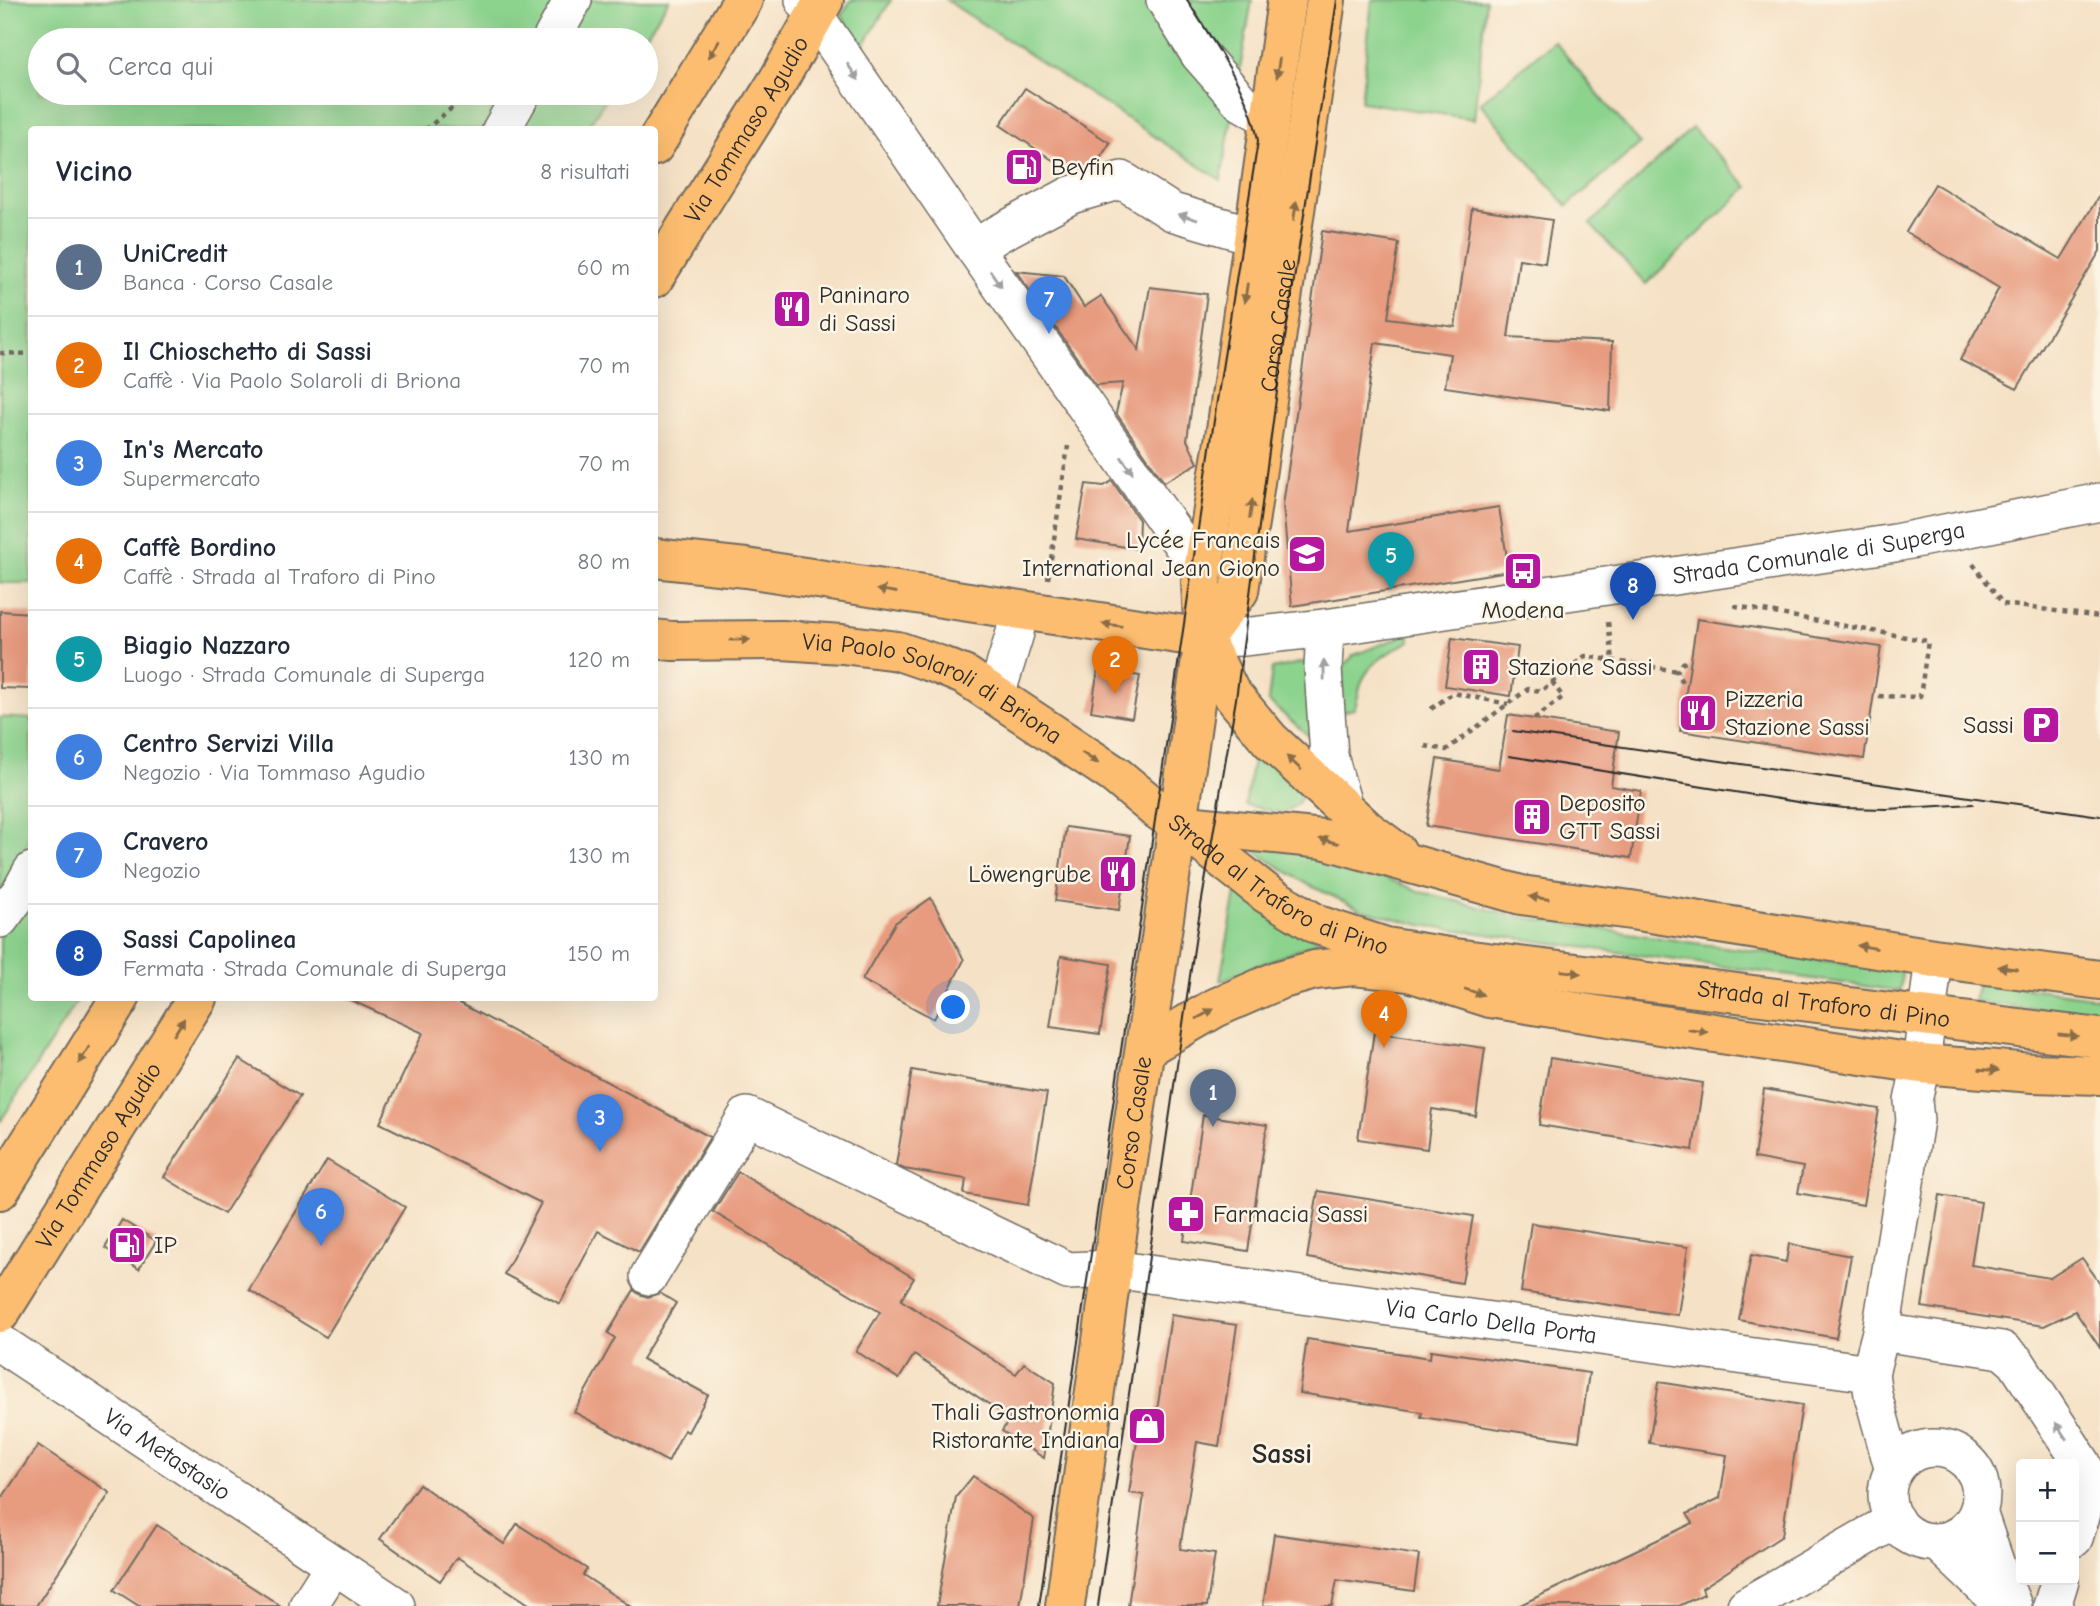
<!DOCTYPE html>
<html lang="it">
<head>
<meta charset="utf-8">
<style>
	body { margin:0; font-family:"Comic Neue",sans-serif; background:#f2f2f3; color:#1f2937 }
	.controls { position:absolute; right:21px; bottom:21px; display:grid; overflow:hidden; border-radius:7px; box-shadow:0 7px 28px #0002 }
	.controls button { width:63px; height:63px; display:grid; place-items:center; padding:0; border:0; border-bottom:2px solid #e0e1e3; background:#fff; color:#1f2937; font:35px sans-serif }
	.you { position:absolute; left:954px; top:1008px; width:24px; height:24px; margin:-18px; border:5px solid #fff; border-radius:50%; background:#1a73e8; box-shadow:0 0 0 10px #1a73e833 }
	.badge { display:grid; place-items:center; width:46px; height:46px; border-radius:50%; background:#2563eb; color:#fff; font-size:23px; font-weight:700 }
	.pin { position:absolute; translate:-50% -58px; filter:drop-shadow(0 2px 4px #0008) }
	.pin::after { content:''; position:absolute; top:37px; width:24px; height:21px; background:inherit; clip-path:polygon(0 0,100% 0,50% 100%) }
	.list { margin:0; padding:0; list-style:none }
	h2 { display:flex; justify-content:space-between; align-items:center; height:91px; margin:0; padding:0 28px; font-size:30px }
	h2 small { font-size:23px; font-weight:400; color:#747a83 }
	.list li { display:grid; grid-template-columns:46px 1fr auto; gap:21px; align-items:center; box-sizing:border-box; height:98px; padding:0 28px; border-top:2px solid #e0e1e3 }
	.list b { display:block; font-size:26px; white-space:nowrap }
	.list p { margin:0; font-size:23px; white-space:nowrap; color:#747a83 }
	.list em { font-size:23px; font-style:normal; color:#747a83 }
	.icon { flex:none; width:38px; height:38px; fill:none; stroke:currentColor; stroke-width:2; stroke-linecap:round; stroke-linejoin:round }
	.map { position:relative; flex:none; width:2100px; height:1606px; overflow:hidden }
	.search { position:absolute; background:#fff; box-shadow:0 7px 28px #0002; left:28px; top:28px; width:630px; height:77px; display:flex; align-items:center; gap:18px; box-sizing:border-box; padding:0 24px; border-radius:38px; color:#747a83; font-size:26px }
	.panel { position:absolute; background:#fff; box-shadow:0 7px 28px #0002; left:28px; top:126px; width:630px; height:875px; border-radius:7px }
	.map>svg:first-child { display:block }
</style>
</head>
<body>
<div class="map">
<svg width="2100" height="1606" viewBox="0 0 2100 1606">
	<rect width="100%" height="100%" fill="#fcf5e5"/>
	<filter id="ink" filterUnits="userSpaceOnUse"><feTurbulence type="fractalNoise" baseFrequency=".0143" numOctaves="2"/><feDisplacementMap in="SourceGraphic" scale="14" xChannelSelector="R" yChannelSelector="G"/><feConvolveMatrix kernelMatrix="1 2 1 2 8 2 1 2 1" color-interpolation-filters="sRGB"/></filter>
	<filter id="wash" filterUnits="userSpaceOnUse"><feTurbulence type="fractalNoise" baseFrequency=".00686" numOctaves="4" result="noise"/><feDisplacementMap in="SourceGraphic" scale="28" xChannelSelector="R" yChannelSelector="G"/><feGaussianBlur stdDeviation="1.57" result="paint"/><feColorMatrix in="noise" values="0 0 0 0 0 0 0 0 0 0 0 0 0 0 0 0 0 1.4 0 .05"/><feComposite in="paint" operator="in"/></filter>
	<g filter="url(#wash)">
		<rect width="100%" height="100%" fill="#f5e1c5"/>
		<g fill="#8cd38e" stroke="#5c7f5c" stroke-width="2">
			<path d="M0 0H669L643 40H40V93H610L586 129 32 130 31 583H0Z"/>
			<path d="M851 0H891L861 50 842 15Z"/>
			<path d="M946 0H1252L1221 180Z"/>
			<path d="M1372 0H1486L1474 119 1361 102Z"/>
			<path d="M1554 41 1640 144 1567 206 1480 103Z"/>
			<path d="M1692 128 1748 187 1646 284 1590 224Z"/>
			<path d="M1410 633V641C1392 650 1371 661 1362 681 1358 690 1359 698 1354 709L1337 713 1340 670 1354 655Z"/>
			<path d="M1304 662 1315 669 1310 737 1268 701 1272 669Z"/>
			<path d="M0 717 31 719 32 824 24 854 31 859 32 998H79L0 1122Z"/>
			<path d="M1255 748 1303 796 1296 805 1282 813 1245 805Z"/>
			<path d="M1258 845 1344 861 1421 892 1514 916 1702 944 1902 971 1900 991 1421 925 1362 910 1309 885 1256 852Z"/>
			<path d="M1236 893 1320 941 1220 981Z"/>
			<path d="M1978 981 2100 998V1016L1974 1002Z"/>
		</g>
		<g id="blocks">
			<g fill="#e79b7f">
				<path d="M1025 88 1110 143 1095 166 1072 173 1000 125Z"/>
				<path d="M1935 184 2061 259 2100 194V251L2017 389 1960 360 1999 288 1906 232Z"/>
				<path d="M1472 208 1552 220 1545 263 1519 259 1508 337 1612 342 1610 411 1445 387 1450 354 1375 343 1349 531 1499 507 1509 571 1292 606 1283 505 1322 231 1399 243 1388 318 1455 327Z"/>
				<path d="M1016 271 1064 276 1084 307 1101 296 1139 350 1150 287 1207 294 1187 440 1198 463 1164 482 1116 413 1123 383 1096 385Z"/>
				<path d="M1112 481 1139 520 1138 549 1076 539 1086 484 1104 486Z"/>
				<path d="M0 611 32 613V689L0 688Z"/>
				<path d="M1697 619 1881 647 1864 759 1680 731Z"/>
				<path d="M1452 638 1518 647 1511 696 1445 686Z"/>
				<path d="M1098 669 1140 676 1132 718 1091 711Z"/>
				<path d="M1508 715 1619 732 1611 786 1641 791 1631 858 1426 826 1437 759 1499 769Z"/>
				<path d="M1066 827 1130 836 1119 910 1055 901Z"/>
				<path d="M931 898 964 960 934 1019 862 980 895 923Z"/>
				<path d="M1061 956 1111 964 1100 1034 1050 1027Z"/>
				<path d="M346 998H450L710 1137 639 1252 598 1231 560 1304 504 1274 541 1203 380 1123 423 1033Z"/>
				<path d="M1374 1032 1485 1048 1476 1116 1432 1109 1427 1149 1358 1139Z"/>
				<path d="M1550 1058 1703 1083 1693 1150 1539 1125Z"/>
				<path d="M239 1059 300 1096 224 1214 164 1177Z"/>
				<path d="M912 1070 1047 1093 1028 1205 964 1194 966 1179 904 1169 896 1165Z"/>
				<path d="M1764 1089 1879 1109 1863 1205 1798 1193 1803 1167 1754 1158Z"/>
				<path d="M1203 1115 1267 1125 1248 1251 1184 1241Z"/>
				<path d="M327 1160 405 1207 326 1337 249 1290Z"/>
				<path d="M738 1172 914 1278 901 1300 1016 1374 1024 1363 1055 1383 1044 1458 1002 1431 1010 1418 914 1355 899 1379 856 1351 880 1312 713 1212Z"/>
				<path d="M1318 1191 1473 1216 1462 1283 1307 1258Z"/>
				<path d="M1940 1195 1981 1202 1971 1265 2050 1278 2082 1258 2100 1283V1348L2075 1311 2044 1326 1922 1307Z"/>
				<path d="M122 1220 156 1241 139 1269 105 1248Z"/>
				<path d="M1531 1223 1688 1247 1678 1315 1521 1292Z"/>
				<path d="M1789 1244 1851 1256 1836 1338 1739 1320 1751 1255 1786 1262Z"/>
				<path d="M634 1290 639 1294 648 1297 660 1293 676 1303 642 1359 708 1395 688 1432 684 1430 668 1462 574 1412 615 1338 608 1333Z"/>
				<path d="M1171 1315 1237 1325 1219 1446 1197 1442 1180 1549 1215 1554 1207 1606H1128L1144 1495 1129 1493 1139 1429 1154 1432Z"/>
				<path d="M1307 1339 1430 1358 1431 1350 1589 1373 1579 1441 1421 1417 1422 1412 1299 1393Z"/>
				<path d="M1659 1382 1802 1405 1782 1536 1702 1588 1704 1594 1679 1606H1518L1693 1523 1687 1514 1720 1498 1727 1455 1649 1443Z"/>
				<path d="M38 1445 110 1493 36 1606H0V1501Z"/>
				<path d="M973 1476 1034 1519 1020 1606H937L956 1497Z"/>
				<path d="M419 1484 504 1544 517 1524 587 1569 583 1575 630 1606H532L457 1557 440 1581 380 1539Z"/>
				<path d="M157 1525 281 1606H139L114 1590Z"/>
				<path d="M1274 1534 1419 1555 1414 1591 1337 1580 1332 1606H1263Z"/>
			</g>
		</g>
	</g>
	<g filter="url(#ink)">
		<use href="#blocks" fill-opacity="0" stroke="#726b61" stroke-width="2"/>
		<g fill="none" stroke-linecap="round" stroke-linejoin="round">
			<g stroke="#726b61" stroke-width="40">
				<g id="minor">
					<path d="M804 0 975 249 1203 574"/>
					<path d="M1165 0 1199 54 1241 102 1270 119"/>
					<path d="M551 40 573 0"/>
					<path d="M501 130 522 93"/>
					<path d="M975 249 996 235 1071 195 1122 180 1172 212 1254 236"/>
					<path d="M1325 628 1323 669 1329 756 1344 809"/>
					<path id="s1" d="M1204 638 1243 637 1325 628 1895 543 2100 502"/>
					<path d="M996 695 1015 633 1018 611"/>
					<path d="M0 919 21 891 32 871"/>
					<path id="s2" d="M649 1276 747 1116 1068 1271 1112 1269 1870 1373"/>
					<path d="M1881 1332 2002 1350 2016 1362 2082 1463 2089 1480 2087 1497 2074 1538"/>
					<path id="s3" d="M0 1343 396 1606"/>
					<circle cx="1934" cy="1495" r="47"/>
					<path d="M1894 1471 1873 1395 1870 1373 1881 1332 1915 1120 1913 1101 1921 1064 1934 958"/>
					<path d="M1978 1512 1997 1568 2013 1606"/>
					<path d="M1937 1542 2004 1606"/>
					<path d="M308 1606 334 1565"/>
					<path d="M1746 1606 1895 1520"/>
					<path d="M2052 1606 2060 1580"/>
				</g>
			</g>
			<g stroke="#726b61" stroke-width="42">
				<g id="major">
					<path d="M654 146 743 0"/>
					<path id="s4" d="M654 278 779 79 824 0"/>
					<path d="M654 558 746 568 1204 638"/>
					<path id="s5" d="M1204 638 1239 591 1326 0"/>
					<path d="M1204 638 1230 692 1270 740 1366 829 1397 852"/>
					<path id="s6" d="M654 639 672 641 782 640 842 644 898 651 939 665 966 676 1115 775 1156 809 1178 824 1267 894 1318 925 1386 947 1455 958 2100 1038"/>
					<path d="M1178 824 1323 839 1521 895 1631 910 1934 958 2100 980"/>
					<path d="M1146 1048 1215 1008 1279 980 1315 970 1354 966 1409 972 1490 998 1634 1021 1921 1064 2033 1073 2100 1075"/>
					<path d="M0 1190 120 998"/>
					<path id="s7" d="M0 1313 197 998"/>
					<path id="s8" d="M1065 1606 1112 1269 1178 824 1204 638 1201 583 1229 411 1287 0"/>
				</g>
			</g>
			<g stroke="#726b61" stroke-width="4.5" stroke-dasharray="5 5" stroke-linecap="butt">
				<path d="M425 130 459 102 478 93"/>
				<path d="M0 353 32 354"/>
				<path d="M1973 564 2003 604 2100 617"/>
				<path d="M1048 579 1068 446"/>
				<path d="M1736 604V606L1928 641 1920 697 1874 696"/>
				<path d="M1608 622 1613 660"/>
				<path d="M1682 682 1678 675 1677 671 1683 663 1690 661"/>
				<path d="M1431 709 1453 693 1508 704"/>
				<path d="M1534 719 1563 697 1552 682"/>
				<path d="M1425 746 1446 750 1528 689 1541 691 1585 656 1677 671"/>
			</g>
			<use href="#minor" stroke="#fff" stroke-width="37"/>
			<use href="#major" stroke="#fcbd6f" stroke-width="38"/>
			<g stroke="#2b2b2b" stroke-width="2">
				<path d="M1513 731 2100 816"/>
				<path d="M1509 756 1810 804 1844 808 1887 809 1973 804"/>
				<path d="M1039 1606 1216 407 1258 141C1251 93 1212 41 1187 0"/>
				<path d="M1098 1606 1196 935 1236 699 1278 384 1337 0"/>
			</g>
		</g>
		<defs><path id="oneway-solid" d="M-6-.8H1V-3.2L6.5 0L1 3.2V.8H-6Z" transform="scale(1.75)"/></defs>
		<g fill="#896d4a">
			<use href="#oneway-solid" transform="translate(714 49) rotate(122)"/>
			<use href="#oneway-solid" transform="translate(1278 68) rotate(98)"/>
			<use href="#oneway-solid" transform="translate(1295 211) rotate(-81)"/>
			<use href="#oneway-solid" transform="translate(1246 293) rotate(98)"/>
			<use href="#oneway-solid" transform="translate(1251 509) rotate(-82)"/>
			<use href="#oneway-solid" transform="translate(887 591) rotate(-171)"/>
			<use href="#oneway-solid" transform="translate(1112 625) rotate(-172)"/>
			<use href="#oneway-solid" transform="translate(740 640) rotate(-1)"/>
			<use href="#oneway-solid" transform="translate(1090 758) rotate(34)"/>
			<use href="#oneway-solid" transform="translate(1294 763) rotate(-137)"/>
			<use href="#oneway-solid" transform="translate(1329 841) rotate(-166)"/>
			<use href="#oneway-solid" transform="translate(1539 898) rotate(-172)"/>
			<use href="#oneway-solid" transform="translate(1867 947) rotate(-171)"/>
			<use href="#oneway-solid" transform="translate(2008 968) rotate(-172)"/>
			<use href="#oneway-solid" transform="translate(1571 972) rotate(7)"/>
			<use href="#oneway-solid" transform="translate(1474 992) rotate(18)"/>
			<use href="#oneway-solid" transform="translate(1205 1014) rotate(-29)"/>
			<use href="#oneway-solid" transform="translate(179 1027) rotate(-58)"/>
			<use href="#oneway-solid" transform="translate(1698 1031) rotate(8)"/>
			<use href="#oneway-solid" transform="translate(2068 1035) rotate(6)"/>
			<use href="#oneway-solid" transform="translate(84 1055) rotate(122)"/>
			<use href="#oneway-solid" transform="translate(1989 1070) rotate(4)"/>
		</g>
		<g fill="#a0a0a0">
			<use href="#oneway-solid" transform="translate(853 72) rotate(55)"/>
			<use href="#oneway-solid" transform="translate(1188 217) rotate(-163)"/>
			<use href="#oneway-solid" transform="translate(996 279) rotate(55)"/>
			<use href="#oneway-solid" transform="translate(1127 465) rotate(55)"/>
			<use href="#oneway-solid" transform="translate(1324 670) rotate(-91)"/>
			<use href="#oneway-solid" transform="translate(2061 1431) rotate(-123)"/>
		</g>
	</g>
	<defs>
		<g id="fuel-square" transform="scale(2.0125)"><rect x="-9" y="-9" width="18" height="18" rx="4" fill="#b5179e" stroke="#fcf5e5"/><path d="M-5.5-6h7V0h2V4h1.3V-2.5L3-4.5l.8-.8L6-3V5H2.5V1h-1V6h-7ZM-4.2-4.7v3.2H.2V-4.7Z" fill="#fff"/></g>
		<g id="restaurant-square" transform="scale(2.0125)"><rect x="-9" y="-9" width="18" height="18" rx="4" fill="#b5179e" stroke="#fcf5e5"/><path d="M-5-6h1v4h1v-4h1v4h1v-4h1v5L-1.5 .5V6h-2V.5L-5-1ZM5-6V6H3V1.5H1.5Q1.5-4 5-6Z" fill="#fff"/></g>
		<g id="school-square" transform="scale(2.0125)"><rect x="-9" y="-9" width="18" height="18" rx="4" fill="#b5179e" stroke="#fcf5e5"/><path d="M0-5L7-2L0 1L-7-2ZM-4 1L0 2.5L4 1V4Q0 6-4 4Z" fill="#fff"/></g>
		<g id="bus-square" transform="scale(2.0125)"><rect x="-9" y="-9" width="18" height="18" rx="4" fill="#b5179e" stroke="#fcf5e5"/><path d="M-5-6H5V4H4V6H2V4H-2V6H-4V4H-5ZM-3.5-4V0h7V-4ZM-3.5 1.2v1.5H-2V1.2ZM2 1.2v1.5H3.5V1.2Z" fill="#fff"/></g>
		<g id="building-square" transform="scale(2.0125)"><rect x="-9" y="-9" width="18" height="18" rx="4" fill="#b5179e" stroke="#fcf5e5"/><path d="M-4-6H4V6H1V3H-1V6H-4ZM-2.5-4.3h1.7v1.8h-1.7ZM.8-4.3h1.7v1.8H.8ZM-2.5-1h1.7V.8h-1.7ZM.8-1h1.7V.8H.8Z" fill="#fff"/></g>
		<g id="parking-square" transform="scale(2.0125)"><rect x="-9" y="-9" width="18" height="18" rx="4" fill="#b5179e" stroke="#fcf5e5"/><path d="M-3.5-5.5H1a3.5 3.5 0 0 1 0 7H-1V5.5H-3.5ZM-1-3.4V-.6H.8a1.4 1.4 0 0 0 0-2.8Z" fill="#fff"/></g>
		<g id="pharmacy-square" transform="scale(2.0125)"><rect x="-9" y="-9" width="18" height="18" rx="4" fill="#b5179e" stroke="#fcf5e5"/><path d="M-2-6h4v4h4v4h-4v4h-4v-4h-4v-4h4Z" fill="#fff"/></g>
		<g id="shop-square" transform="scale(2.0125)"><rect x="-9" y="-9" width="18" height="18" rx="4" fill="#b5179e" stroke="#fcf5e5"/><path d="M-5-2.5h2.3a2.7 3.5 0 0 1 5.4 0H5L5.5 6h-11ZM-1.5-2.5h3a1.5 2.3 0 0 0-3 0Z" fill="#fff"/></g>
	</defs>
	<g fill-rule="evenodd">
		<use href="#fuel-square" x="1024" y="167"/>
		<use href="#restaurant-square" x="792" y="309"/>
		<use href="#school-square" x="1307" y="554"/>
		<use href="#bus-square" x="1523" y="571"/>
		<use href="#building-square" x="1481" y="667"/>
		<use href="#restaurant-square" x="1698" y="713"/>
		<use href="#parking-square" x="2041" y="725"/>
		<use href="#building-square" x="1532" y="817"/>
		<use href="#restaurant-square" x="1118" y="874"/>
		<use href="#pharmacy-square" x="1186" y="1214"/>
		<use href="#fuel-square" x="127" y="1245"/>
		<use href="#shop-square" x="1147" y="1426"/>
	</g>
	<g text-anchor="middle" stroke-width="5" stroke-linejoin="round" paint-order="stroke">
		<g font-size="24" fill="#2b2b2b" stroke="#fcf5e5">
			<text dy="8" stroke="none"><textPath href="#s4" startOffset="175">Via Tommaso Agudio</textPath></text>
			<text dy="8" stroke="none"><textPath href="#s5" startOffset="327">Corso Casale</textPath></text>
			<text dy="8" stroke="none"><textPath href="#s1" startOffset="621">Strada Comunale di Superga</textPath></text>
			<text dy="8" stroke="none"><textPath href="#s6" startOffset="289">Via Paolo Solaroli di Briona</textPath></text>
			<text dy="8" stroke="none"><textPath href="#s6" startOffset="695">Strada al Traforo di Pino</textPath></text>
			<text dy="8" stroke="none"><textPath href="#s6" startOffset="1262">Strada al Traforo di Pino</textPath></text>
			<text dy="8" stroke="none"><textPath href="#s8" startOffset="488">Corso Casale</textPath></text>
			<text dy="8" stroke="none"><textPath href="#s7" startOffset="186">Via Tommaso Agudio</textPath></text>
			<text dy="8" stroke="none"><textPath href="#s2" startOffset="971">Via Carlo Della Porta</textPath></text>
			<text dy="8" stroke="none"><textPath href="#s3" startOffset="201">Via Metastasio</textPath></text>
		</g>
		<g font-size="24" fill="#2b2b2b" stroke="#fcf5e5" text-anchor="start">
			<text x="1051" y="175">Beyfin</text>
			<text x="819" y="303">Paninaro<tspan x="819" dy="28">di Sassi</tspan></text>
			<text x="1280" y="548" text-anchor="end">Lycée Francais<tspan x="1280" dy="28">International Jean Giono</tspan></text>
			<text x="1523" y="618" text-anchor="middle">Modena</text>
			<text x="1508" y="675">Stazione Sassi</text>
			<text x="1725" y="707">Pizzeria<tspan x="1725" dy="28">Stazione Sassi</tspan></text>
			<text x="2014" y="733" text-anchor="end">Sassi</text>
			<text x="1559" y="811">Deposito<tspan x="1559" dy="28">GTT Sassi</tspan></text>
			<text x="1091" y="882" text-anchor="end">Löwengrube</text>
			<text x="1213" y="1222">Farmacia Sassi</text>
			<text x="154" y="1253">IP</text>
			<text x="1120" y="1420" text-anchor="end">Thali Gastronomia<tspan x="1120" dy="28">Ristorante Indiana</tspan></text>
		</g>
		<g font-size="28" font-weight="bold" fill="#2b2b2b" stroke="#fcf5e5">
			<text x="1282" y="1463">Sassi</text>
		</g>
	</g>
</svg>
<div class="controls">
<button>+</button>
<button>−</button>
</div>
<div class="you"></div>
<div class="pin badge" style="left:1213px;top:1127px;background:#5c6f8a">1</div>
<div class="pin badge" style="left:1115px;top:694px;background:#e8710a">2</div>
<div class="pin badge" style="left:600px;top:1152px;background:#3f7fe0">3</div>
<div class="pin badge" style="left:1384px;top:1048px;background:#e8710a">4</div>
<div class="pin badge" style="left:1391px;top:590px;background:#0f9aa8">5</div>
<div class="pin badge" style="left:321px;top:1246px;background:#3f7fe0">6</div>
<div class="pin badge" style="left:1049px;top:334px;background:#3f7fe0">7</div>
<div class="pin badge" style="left:1633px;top:620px;background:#1a4fb4">8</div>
<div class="search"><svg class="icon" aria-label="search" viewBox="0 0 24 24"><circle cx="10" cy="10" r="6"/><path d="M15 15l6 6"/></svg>Cerca qui</div>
<section class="panel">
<h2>Vicino<small>8 risultati</small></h2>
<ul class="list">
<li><span class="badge" style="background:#5c6f8a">1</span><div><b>UniCredit</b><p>Banca · Corso Casale</p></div><em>60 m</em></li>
<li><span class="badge" style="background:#e8710a">2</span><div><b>Il Chioschetto di Sassi</b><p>Caffè · Via Paolo Solaroli di Briona</p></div><em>70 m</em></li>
<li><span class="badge" style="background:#3f7fe0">3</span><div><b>In's Mercato</b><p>Supermercato</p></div><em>70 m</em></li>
<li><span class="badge" style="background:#e8710a">4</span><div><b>Caffè Bordino</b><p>Caffè · Strada al Traforo di Pino</p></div><em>80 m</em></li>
<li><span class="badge" style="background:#0f9aa8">5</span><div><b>Biagio Nazzaro</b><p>Luogo · Strada Comunale di Superga</p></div><em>120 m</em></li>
<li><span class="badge" style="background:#3f7fe0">6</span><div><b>Centro Servizi Villa</b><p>Negozio · Via Tommaso Agudio</p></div><em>130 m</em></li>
<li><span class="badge" style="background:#3f7fe0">7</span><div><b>Cravero</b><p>Negozio</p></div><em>130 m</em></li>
<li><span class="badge" style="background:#1a4fb4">8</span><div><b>Sassi Capolinea</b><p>Fermata · Strada Comunale di Superga</p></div><em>150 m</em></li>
</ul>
</section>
</div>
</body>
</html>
